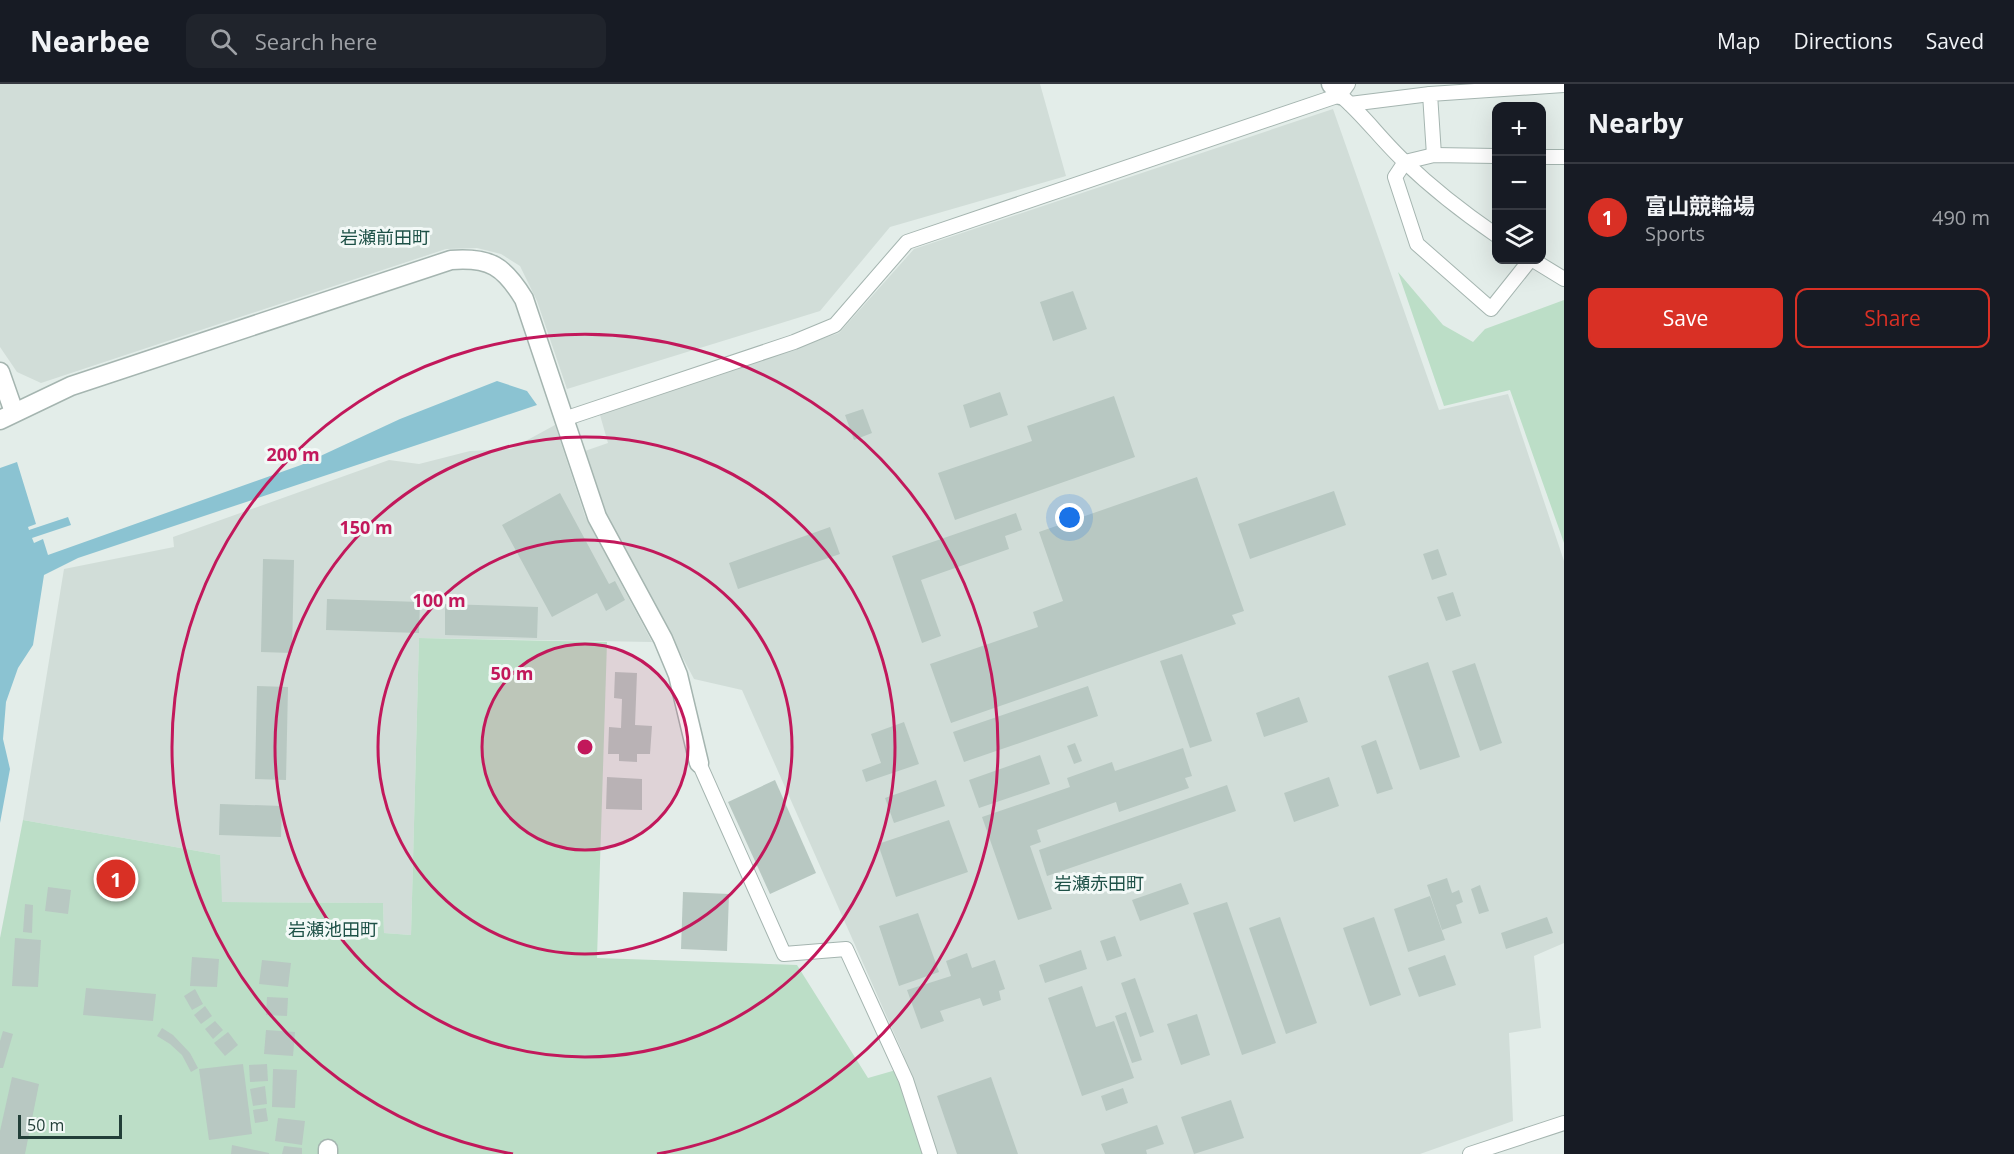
<!DOCTYPE html>
<html lang="en">
<head>
<meta charset="utf-8">
<style>
	body { margin:0; font-family:"Open Sans","Noto Sans JP",sans-serif; background:#20242c; color:#f1f3f6 }
	.controls { position:absolute; right:18px; top:18px; display:grid; overflow:hidden; border-radius:12px; box-shadow:0 6px 24px #0002 }
	.controls button { width:54px; height:54px; display:grid; place-items:center; padding:0; border:0; border-bottom:2px solid #363941; background:#171b24; color:#f1f3f6; font:30px sans-serif }
	.scale { position:absolute; left:18px; bottom:15px; width:104px; box-sizing:border-box; padding-left:6px; border:3px solid #223e38; border-top:0; font-size:16px; line-height:21px; white-space:nowrap; color:#223e38; -webkit-text-stroke:4px #f3f9f7; paint-order:stroke }
	.you { position:absolute; left:1070px; top:434px; width:21px; height:21px; margin:-15px; border:4px solid #fff; border-radius:50%; background:#1a73e8; box-shadow:0 0 0 9px #1a73e833 }
	.badge { display:grid; place-items:center; width:39px; height:39px; border-radius:50%; background:#d93025; color:#fff; font-size:20px; font-weight:700 }
	.pin { position:absolute; translate:-50% -50%; border:3px solid #fff; box-shadow:0 2px 6px #0006 }
	.list { margin:0; padding:0; list-style:none }
	h2 { display:flex; justify-content:space-between; align-items:center; height:78px; margin:0; padding:0 24px; font-size:26px }
	h2 small { font-size:20px; font-weight:400; color:#9ea1a6 }
	.list li { display:grid; grid-template-columns:39px 1fr auto; gap:18px; align-items:center; box-sizing:border-box; height:108px; padding:0 24px; border-top:2px solid #363941 }
	.list b { display:block; font-size:22px; white-space:nowrap }
	.list p { margin:0; font-size:20px; white-space:nowrap; color:#9ea1a6 }
	.list em { font-size:20px; font-style:normal; color:#9ea1a6 }
	.actions { display:flex; gap:12px; padding:18px 24px }
	.actions a { flex:1; padding:14px 0; border:2px solid #d93025; border-radius:12px; text-align:center; font-size:21px; color:#d93025 }
	.actions .main { background:#d93025; color:#fff }
	.icon { flex:none; width:33px; height:33px; fill:none; stroke:currentColor; stroke-width:2; stroke-linecap:round; stroke-linejoin:round }
	.map { position:relative; flex:none; width:1564px; height:1070px; overflow:hidden }
	header { display:flex; align-items:center; gap:36px; box-sizing:border-box; height:84px; padding:0 30px; background:#171b24; border-bottom:2px solid #363941 }
	header strong { font-size:28px }
	nav { display:flex; gap:33px; margin-inline-start:auto; font-size:21px }
	.search { width:420px; height:54px; background:#20242c; display:flex; align-items:center; gap:15px; box-sizing:border-box; padding:0 21px; border-radius:12px; color:#9ea1a6; font-size:22px }
	main { display:flex }
	aside { flex:1; background:#171b24 }
	.map>svg:first-child { display:block }
</style>
</head>
<body>
<header>
<strong>Nearbee</strong>
<div class="search"><svg class="icon" aria-label="search" viewBox="0 0 24 24"><circle cx="10" cy="10" r="6"/><path d="M15 15l6 6"/></svg>Search here</div>
<nav><a>Map</a><a>Directions</a><a>Saved</a></nav>
</header>
<main>
<div class="map">
<svg width="1564" height="1070" viewBox="0 0 1564 1070">
	<rect width="100%" height="100%" fill="#e3ede9"/>
	<g fill="#d1ddd8">
		<path d="M0 0H1040L1066 92 890 143 820 227 567 305 537 217 520 182 501 170 477 164 446 165 41 299 17 288 0 263Z"/>
		<path d="M1333 25 1439 326 1508 310 1564 477V859L1534 872 1541 944 1509 949 1513 1037 1420 1070H936L902 967 742 606 694 595 604 425 585 367 608 359 600 331 839 249 914 165Z"/>
		<path d="M555 341 585 432 652 558 419 554 411 851 384 849 383 819 221 818 220 771 23 736 64 485 174 463 173 453 389 376 419 380 470 367 511 365Z"/>
	</g>
	<g fill="#bcdec7">
		<path d="M1398 188 1443 241 1473 258 1485 245 1564 216V459L1510 306 1444 322Z"/>
		<path d="M419 554 607 558 597 874 797 881 868 994 896 986 923 1070H0V854L23 736 220 771 222 818 383 819 384 849 411 851Z"/>
	</g>
	<path fill="#8bc3d2" d="M497 297 527 307 537 321 78 474 44 491 33 561 18 584 6 618 3 655 10 685 0 739V384L17 378 36 440 28 443 29 446 68 433 71 441 32 454 34 459 43 455 48 471 301 381 400 335Z"/>
	<g fill="#b8c8c2">
		<path d="M1073 207 1087 245 1053 257 1040 218Z"/>
		<path d="M1000 308 1008 331 970 344 963 321Z"/>
		<path d="M1114 312 1135 373 955 436 938 389 1032 357 1027 342Z"/>
		<path d="M863 325 872 349 854 356 845 331Z"/>
		<path d="M1197 393 1244 527 1232 531 1236 540 951 639 930 580 1038 543 1033 528 1063 517 1039 448Z"/>
		<path d="M1334 407 1346 441 1250 475 1238 440Z"/>
		<path d="M560 409 609 500 615 497 625 516 606 527 597 509 552 533 502 441Z"/>
		<path d="M1016 429 1022 446 1005 452 1009 465 921 496 941 552 922 559 892 472Z"/>
		<path d="M830 443 840 470 738 505 729 479Z"/>
		<path d="M1438 465 1447 491 1432 496 1423 470Z"/>
		<path d="M263 475 294 476 292 569 261 568Z"/>
		<path d="M1453 508 1461 532 1446 537 1437 513Z"/>
		<path d="M327 515 420 518 419 549 326 546Z"/>
		<path d="M445 520 538 523 537 554 445 551Z"/>
		<path d="M1182 570 1212 657 1190 664 1160 577Z"/>
		<path d="M1428 578 1460 673 1420 686 1388 592Z"/>
		<path d="M1475 579 1502 659 1480 667 1452 587Z"/>
		<path d="M615 588 637 589 635 641 652 642 650 670H637V678L619 677V670H608L609 643 621 644 622 615 614 614Z"/>
		<path d="M257 602 288 603 286 696 255 695Z"/>
		<path d="M1088 602 1098 632 964 678 953 648Z"/>
		<path d="M1299 613 1308 638 1264 653 1256 629Z"/>
		<path d="M904 638 919 680 866 698 862 686 881 679 871 650Z"/>
		<path d="M1376 656 1393 705 1377 710 1361 662Z"/>
		<path d="M1075 659 1082 677 1074 680 1067 662Z"/>
		<path d="M1183 664 1192 692 1185 694 1189 704 1119 728 1116 718 1037 746 1041 758 1030 762 1052 825 1018 836 982 733 1070 703 1067 694 1112 678 1115 687Z"/>
		<path d="M1040 671 1050 700 979 724 969 696Z"/>
		<path d="M607 693 642 695V726L606 725Z"/>
		<path d="M1329 693 1339 722 1294 738 1284 709Z"/>
		<path d="M775 696 816 789 770 810 728 718Z"/>
		<path d="M936 696 945 722 894 739 885 714Z"/>
		<path d="M1227 701 1236 727 1047 792 1039 766Z"/>
		<path d="M220 720 282 722 281 753 219 751Z"/>
		<path d="M949 736 968 788 896 813 878 760Z"/>
		<path d="M1447 794 1452 809 1459 806 1463 818 1456 821 1462 839 1442 846 1427 801Z"/>
		<path d="M1181 799 1189 820 1140 837 1132 816Z"/>
		<path d="M1480 801 1489 827 1479 830 1471 805Z"/>
		<path d="M48 803 71 806 68 830 45 827Z"/>
		<path d="M683 808 729 810 727 867 681 865Z"/>
		<path d="M1430 812 1445 856 1408 868 1394 825Z"/>
		<path d="M1227 818 1276 959 1242 971 1193 829Z"/>
		<path d="M25 820 33 821 32 849 23 848Z"/>
		<path d="M918 829 939 888 899 902 879 842Z"/>
		<path d="M1280 833 1317 939 1286 950 1249 844Z"/>
		<path d="M1374 833 1401 911 1370 922 1343 844Z"/>
		<path d="M1547 833 1553 849 1506 865 1501 849Z"/>
		<path d="M1115 852 1122 872 1107 877 1100 857Z"/>
		<path d="M15 854 41 856 38 903 12 902Z"/>
		<path d="M1081 866 1087 885 1045 899 1039 881Z"/>
		<path d="M967 869 972 884 995 876 1005 905 999 907 1001 916 983 922 980 914 940 927 944 937 921 945 907 906 951 892 946 877Z"/>
		<path d="M1445 871 1456 901 1419 913 1408 884Z"/>
		<path d="M192 873 219 875 217 903 190 902Z"/>
		<path d="M262 876 291 879 288 903 259 900Z"/>
		<path d="M1135 894 1154 948 1140 953 1121 899Z"/>
		<path d="M1082 902 1096 943 1114 937 1134 994 1082 1012 1048 914Z"/>
		<path d="M86 904 156 910 153 937 83 931Z"/>
		<path d="M195 905 203 920 192 926 184 912Z"/>
		<path d="M267 913 288 914 287 932 266 931Z"/>
		<path d="M205 922 212 932 201 940 194 931Z"/>
		<path d="M1126 928 1142 976 1132 979 1115 932Z"/>
		<path d="M1197 930 1210 971 1181 981 1167 940Z"/>
		<path d="M215 937 223 946 213 955 205 945Z"/>
		<path d="M162 944 173 951 190 969 198 984 191 988 182 971 170 960 157 952Z"/>
		<path d="M266 946 295 948 293 972 264 970Z"/>
		<path d="M3 947 13 950 3 984H0V957Z"/>
		<path d="M228 948 238 961 225 972 214 959Z"/>
		<path d="M243 980 252 1050 209 1056 199 985Z"/>
		<path d="M267 980 268 997 250 998 249 981Z"/>
		<path d="M273 985 297 986 295 1024 272 1023Z"/>
		<path d="M12 993 39 1000 25 1070H0V1047Z"/>
		<path d="M991 993 1018 1070H957L937 1012Z"/>
		<path d="M265 1002 267 1020 253 1022 250 1005Z"/>
		<path d="M1123 1004 1128 1019 1106 1027 1101 1012Z"/>
		<path d="M1231 1016 1244 1054 1194 1070 1181 1033Z"/>
		<path d="M266 1024 268 1037 255 1039 253 1026Z"/>
		<path d="M278 1034 305 1037 302 1061 275 1057Z"/>
		<path d="M1157 1041 1164 1060 1146 1066 1147 1070H1105L1101 1060Z"/>
		<path d="M232 1061 269 1069V1070H231Z"/>
		<path d="M284 1062 302 1064V1070H282Z"/>
	</g>
	<g fill="none" stroke-linecap="round" stroke-linejoin="round">
		<g stroke="#a5b5b0" stroke-width="16">
			<g id="minor">
				<path d="M1340 11C1364 31 1382 57 1405 78 1433 105 1464 129 1496 151"/>
				<path d="M1350 20 1430 10"/>
				<path d="M1434 71 1430 10 1564 1"/>
				<path d="M1496 72 1434 71 1405 78 1395 93 1417 160 1491 225 1530 176"/>
				<path d="M1542 73H1564"/>
				<path d="M1533 176 1564 195"/>
				<path d="M564 335 794 258 835 241 907 158 1340 11 1348 0"/>
				<path d="M699 679 784 870 846 865 906 996 930 1070"/>
				<path d="M1470 1070 1564 1039"/>
			</g>
		</g>
		<g stroke="#a5b5b0" stroke-width="21">
			<g id="tertiary">
				<path d="M1331 0 1340 11"/>
				<path d="M0 288 14 328"/>
				<path d="M0 336 71 302 451 176C490 173 504 182 524 215L597 433 663 555 678 591 699 679"/>
				<path d="M328 1070V1065"/>
			</g>
		</g>
		<use href="#minor" stroke="#fff" stroke-width="14"/>
		<use href="#tertiary" stroke="#fff" stroke-width="18"/>
	</g>
	<circle cx="585" cy="663" r="103" fill="#c2185b" fill-opacity=".12"/>
	<g fill="none" stroke="#c2185b" stroke-width="3">
		<circle cx="585" cy="663" r="103"/>
		<circle cx="585" cy="663" r="207"/>
		<circle cx="585" cy="663" r="310"/>
		<path d="M513 1070A413 413 0 1 1 657 1070"/>
	</g>
	<g text-anchor="middle" stroke-width="6" stroke-linejoin="round" paint-order="stroke">
		<g font-size="18" fill="#1e5147" stroke="#f3f9f7">
			<text x="385" y="160">岩瀬前田町</text>
			<text x="1099" y="806">岩瀬赤田町</text>
			<text x="333" y="852">岩瀬池田町</text>
		</g>
	</g>
	<circle cx="585" cy="663" r="9" fill="#c2185b" stroke="#f3f9f7" stroke-width="3"/>
	<g font-size="18" text-anchor="middle" font-weight="bold" fill="#c2185b" stroke="#f3f9f7" stroke-width="6" stroke-linejoin="round" paint-order="stroke">
		<text x="293" y="377">200 m</text>
		<text x="366" y="450">150 m</text>
		<text x="439" y="523">100 m</text>
		<text x="512" y="596">50 m</text>
	</g>
</svg>
<div class="controls">
<button>+</button>
<button>−</button>
<button><svg class="icon" aria-label="layers" viewBox="0 0 24 24"><path d="M12 4l9 5-9 5-9-5zM3 14l9 5 9-5"/></svg></button>
</div>
<div class="scale">50 m</div>
<div class="you"></div>
<div class="pin badge" style="left:116px;top:795px">1</div>
</div>
<aside>
<h2>Nearby<small></small></h2>
<ul class="list">
<li><span class="badge">1</span><div><b>富山競輪場</b><p>Sports</p></div><em>490 m</em></li>
</ul>
<div class="actions"><a class="main">Save</a><a>Share</a></div>
</aside>
</main>
</body>
</html>
